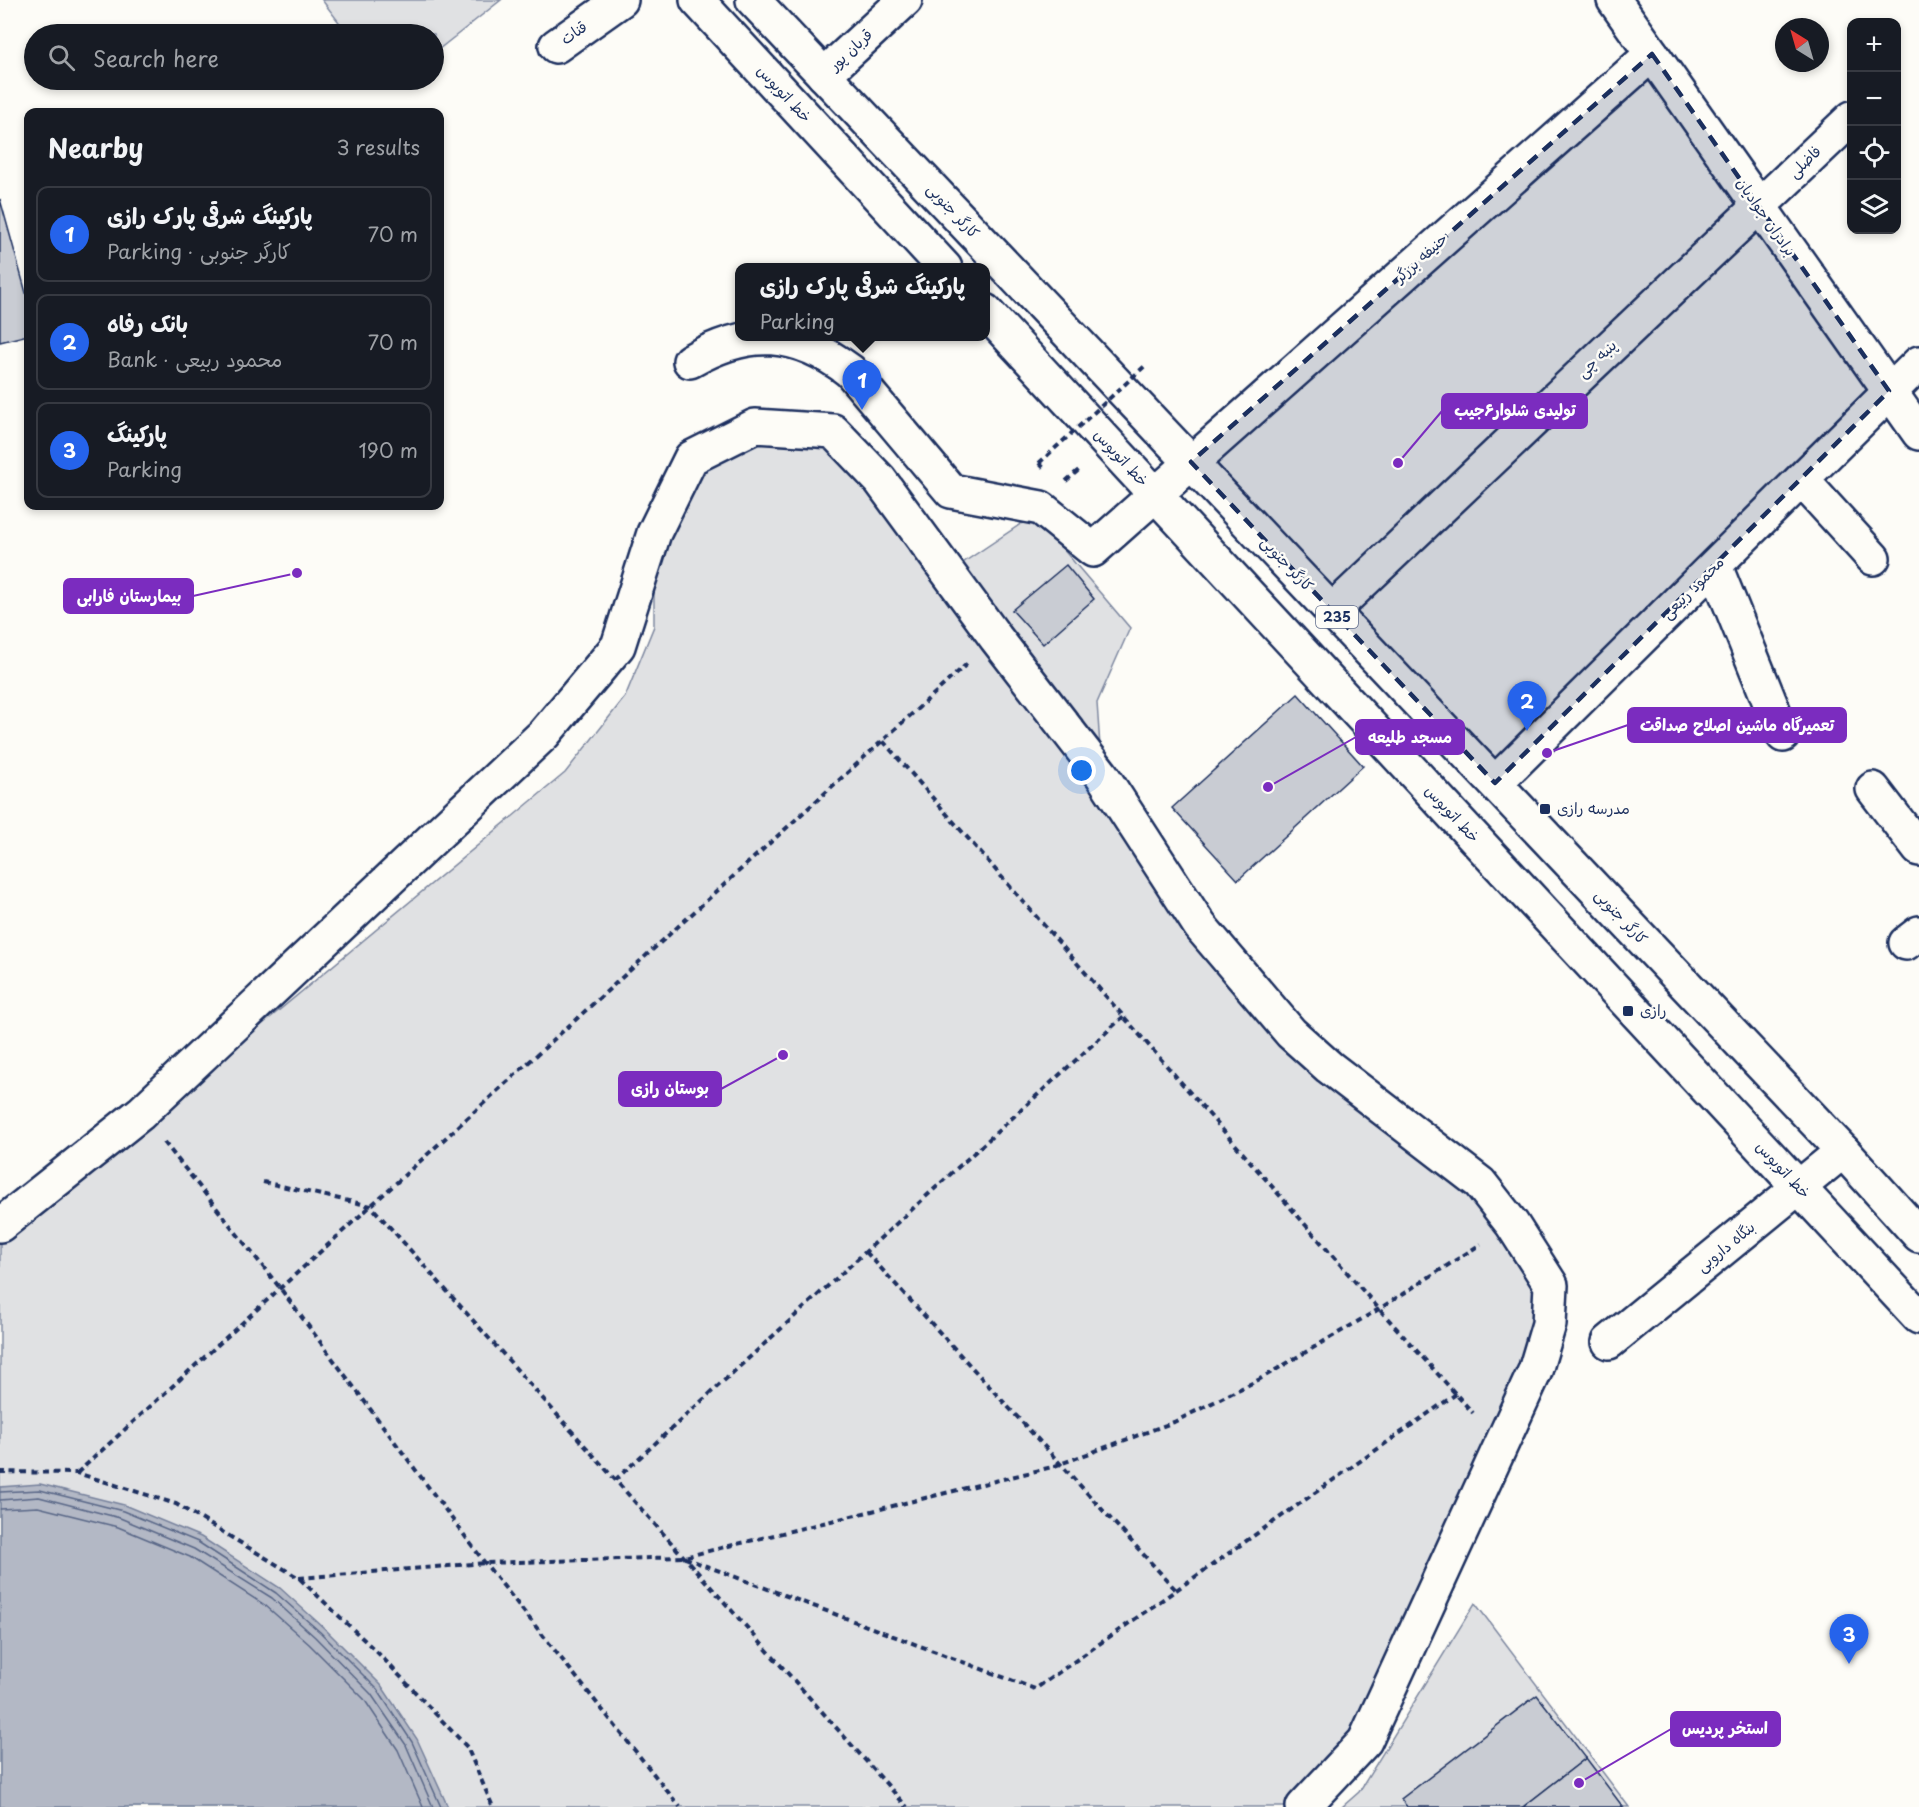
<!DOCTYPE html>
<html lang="en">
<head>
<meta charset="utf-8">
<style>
	body { margin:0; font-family:"Playpen Sans","Playpen Sans Arabic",sans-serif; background:#242831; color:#f1f3f6 }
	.controls { position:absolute; right:18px; top:18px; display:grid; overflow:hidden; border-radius:12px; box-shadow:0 3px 9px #0003 }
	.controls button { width:54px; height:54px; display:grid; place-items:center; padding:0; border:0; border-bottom:2px solid #363941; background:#171b24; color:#f1f3f6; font:30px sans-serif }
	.compass { position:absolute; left:1775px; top:18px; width:54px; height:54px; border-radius:50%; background:#171b24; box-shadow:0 3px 9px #0003; rotate:323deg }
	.you { position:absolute; left:1082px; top:771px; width:21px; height:21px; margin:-15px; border:4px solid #fff; border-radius:50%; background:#1a73e8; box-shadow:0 0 0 9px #1a73e833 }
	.badge { display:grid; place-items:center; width:39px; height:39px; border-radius:50%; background:#2563eb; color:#fff; font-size:20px; font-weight:700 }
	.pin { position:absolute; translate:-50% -50px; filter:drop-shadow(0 2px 3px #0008) }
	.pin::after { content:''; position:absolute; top:32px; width:21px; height:18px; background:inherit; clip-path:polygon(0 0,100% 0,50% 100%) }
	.popup { position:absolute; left:735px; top:263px; width:255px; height:78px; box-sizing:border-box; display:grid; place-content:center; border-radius:12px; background:#171b24; filter:drop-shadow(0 2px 4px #0005); font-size:20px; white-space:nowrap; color:#9ea1a6 }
	.popup b { font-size:22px; color:#f1f3f6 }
	.popup::after { content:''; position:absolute; left:50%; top:100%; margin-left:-12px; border:12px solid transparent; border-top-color:#171b24 }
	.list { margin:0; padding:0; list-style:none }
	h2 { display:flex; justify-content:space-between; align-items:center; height:78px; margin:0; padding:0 24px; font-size:26px }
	h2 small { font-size:20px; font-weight:400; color:#9ea1a6 }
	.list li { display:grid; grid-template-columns:39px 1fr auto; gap:18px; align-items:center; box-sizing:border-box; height:96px; margin:0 12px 12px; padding:0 12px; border:2px solid #363941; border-radius:12px }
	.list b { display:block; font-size:22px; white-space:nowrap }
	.list p { margin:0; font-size:20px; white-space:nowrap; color:#9ea1a6 }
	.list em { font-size:20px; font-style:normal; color:#9ea1a6 }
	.icon { flex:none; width:33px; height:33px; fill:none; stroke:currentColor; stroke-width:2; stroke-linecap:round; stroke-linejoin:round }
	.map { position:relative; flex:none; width:1919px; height:1807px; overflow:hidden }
	.search { position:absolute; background:#171b24; box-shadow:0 3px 9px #0003; left:24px; top:24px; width:420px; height:66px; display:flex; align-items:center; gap:15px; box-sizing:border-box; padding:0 21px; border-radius:33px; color:#9ea1a6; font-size:22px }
	.panel { position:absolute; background:#171b24; box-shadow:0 3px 9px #0003; left:24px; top:108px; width:420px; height:402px; border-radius:12px }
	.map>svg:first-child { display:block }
</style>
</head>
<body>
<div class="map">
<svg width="1919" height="1807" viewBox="0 0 1919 1807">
	<rect width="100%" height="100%" fill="#fdfcf7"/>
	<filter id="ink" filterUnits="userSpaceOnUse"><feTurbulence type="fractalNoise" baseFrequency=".0167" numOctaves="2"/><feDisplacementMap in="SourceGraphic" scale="12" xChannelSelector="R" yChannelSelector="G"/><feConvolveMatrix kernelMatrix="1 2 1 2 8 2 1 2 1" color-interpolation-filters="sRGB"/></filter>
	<g filter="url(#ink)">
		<g fill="#e0e1e3" stroke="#7e88a0" stroke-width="1.5">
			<path d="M322 0H501L434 53V34H348Z"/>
			<path d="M755 426 833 431 958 566 1034 515 1130 628 1097 703 1102 775 1200 926 1480 1183 1551 1285 1481 1489 1365 1741 1303 1807H0V1242L565 773 625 697 654 626V533L691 458Z"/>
			<path d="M1475 1603 1629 1807H1342L1359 1792Z"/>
		</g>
		<path fill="#b3b8c5" stroke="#76819c" stroke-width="1.5" d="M40 1484 124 1505 201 1537 280 1588 324 1628 381 1685 417 1739 448 1807H0V1487Z"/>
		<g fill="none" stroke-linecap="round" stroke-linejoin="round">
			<g stroke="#586687" stroke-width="1.5">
				<path d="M0 1492 40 1490 123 1511 198 1542 276 1593 320 1632 377 1689 412 1742 441 1807"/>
				<path d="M0 1500 39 1497 120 1518 194 1549 272 1598 315 1637 371 1694 406 1745 433 1807"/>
				<path d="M0 1509 38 1507 118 1527 190 1557 266 1606 309 1644 364 1699 398 1750 423 1807"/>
			</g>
		</g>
		<g fill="#c9ccd3" stroke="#1b2f5e" stroke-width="1.5">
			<path d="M0 199 28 300V335L0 342Z"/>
			<path d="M1066 565 1094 599 1043 644 1012 610Z"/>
			<path d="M1298 694 1363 766 1238 880 1172 808Z"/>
			<path d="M1537 1695 1586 1758 1523 1807H1407L1401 1799Z"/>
			<path d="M1586 1758 1623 1807H1523Z"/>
		</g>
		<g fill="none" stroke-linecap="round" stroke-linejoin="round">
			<g stroke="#1b2f5e" stroke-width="38">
				<g id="minor">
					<path d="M697 0 945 268"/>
					<path d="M1614 0 1919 433"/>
					<path d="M556 46 621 0"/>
					<path d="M824 75 905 0"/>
					<path d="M985 311 1919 1317"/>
					<path d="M690 361C749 327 796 330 850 371L951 491 1041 508 1093 550 1652 54"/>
					<path d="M1802 480 1873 558"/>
					<path d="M1715 566 1783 735"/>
					<path d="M1332 611 1852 118"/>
					<path d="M1495 783 1919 363"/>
					<path d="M1873 789 1919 849"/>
					<path d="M1906 943 1919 933"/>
					<path d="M0 1225 141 1113 544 734 618 646 654 533 691 458 755 426 833 431 880 480 996 638 1102 775 1200 926 1291 1033 1329 1067 1480 1183 1512 1224 1551 1285 1549 1324 1535 1371 1365 1741 1303 1807"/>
					<path d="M1609 1342 1843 1151"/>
				</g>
			</g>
			<g stroke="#1b2f5e" stroke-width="38">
				<path id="major" d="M753 0 1843 1151 1919 1235"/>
			</g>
			<g stroke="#1b2f5e" stroke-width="4" stroke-dasharray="6 4.5" stroke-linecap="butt">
				<path d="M1039 463 1045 469"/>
				<path d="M1066 481 1081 468"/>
				<path d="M883 741 1379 1309 1473 1413"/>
				<path d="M164 1142 280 1288 485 1563 680 1807"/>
				<path d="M263 1182 371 1206 907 1807"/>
				<path d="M866 1252 1176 1590"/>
				<path d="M0 1472 77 1473 176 1504 299 1578 379 1654 467 1747 493 1807"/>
				<path d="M77 1473 969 662"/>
				<path d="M615 1480 1123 1017"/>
				<path d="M685 1558 1035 1689 1456 1394"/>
				<path d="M299 1578 485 1563 684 1557 1052 1467 1174 1422 1260 1379 1379 1309 1481 1244"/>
			</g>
			<use href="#minor" stroke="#fdfcf7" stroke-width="33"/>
			<use href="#major" stroke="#fdfcf7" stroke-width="33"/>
			<path stroke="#1b2f5e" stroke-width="4" stroke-dasharray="6 4.5" stroke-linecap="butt" d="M1039 463 1147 364"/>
		</g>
	</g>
	<path fill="#1b2f5e" fill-opacity="0.2" stroke="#1b2f5e" stroke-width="4.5" stroke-dasharray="12 8" stroke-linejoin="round" d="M1652 54 1889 391 1495 783 1191 462Z"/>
	<g fill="#1b2f5e" stroke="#fdfcf7" stroke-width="2">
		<rect x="1539" y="803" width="12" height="12" rx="3"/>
		<rect x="1622" y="1005" width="12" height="12" rx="3"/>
	</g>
	<g text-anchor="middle" stroke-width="5" stroke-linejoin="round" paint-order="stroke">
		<rect fill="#fdfcf7" stroke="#5f6c8c" stroke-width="1.5" x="1316" y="606" width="42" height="22" rx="4.5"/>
		<g font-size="14" font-weight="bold" fill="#1b2f5e">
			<text x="1337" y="622">235</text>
		</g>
		<g font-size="15" fill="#1b2f5e" stroke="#fdfcf7">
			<text transform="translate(574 33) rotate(-35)" y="5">قنات</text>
			<text transform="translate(851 50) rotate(-43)" y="5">قربان پور</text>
			<text transform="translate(784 94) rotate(47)" y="5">خط اتوبوس</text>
			<text transform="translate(1805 162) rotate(-44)" y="5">فاضلی</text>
			<text transform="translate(953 211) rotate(47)" y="5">کارگر جنوبی</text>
			<text transform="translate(1766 217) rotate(55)" y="5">برادران جوادیان</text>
			<text transform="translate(1421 258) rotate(-42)" y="5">حنیفه برزگر</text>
			<text transform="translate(1597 359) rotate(-43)" y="5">پنبه چی</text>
			<text transform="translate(1121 458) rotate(47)" y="5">خط اتوبوس</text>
			<text transform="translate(1287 564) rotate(47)" y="5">کارگر جنوبی</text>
			<text transform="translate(1693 588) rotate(-45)" y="5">محمود ربیعی</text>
			<text transform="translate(1452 814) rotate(47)" y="5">خط اتوبوس</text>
			<text transform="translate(1621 917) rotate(47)" y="5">کارگر جنوبی</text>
			<text transform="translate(1783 1170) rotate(47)" y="5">خط اتوبوس</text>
			<text transform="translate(1726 1247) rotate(-39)" y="5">بنگاه داروبی</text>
		</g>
		<g font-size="15" fill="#1b2f5e" stroke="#fdfcf7" text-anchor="start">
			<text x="1557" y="814">مدرسه رازی</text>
			<text x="1640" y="1016">رازی</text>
		</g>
	</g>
	<path fill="none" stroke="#7b2cbf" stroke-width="2" d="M1398 463L1442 411M297 573L193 596M1547 753L1628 725M1268 787L1356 737M783 1055L721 1089M1579 1783L1671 1729"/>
	<g fill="#7b2cbf" stroke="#fdfcf7" stroke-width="2">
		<circle cx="1398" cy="463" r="6"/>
		<circle cx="297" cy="573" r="6"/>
		<circle cx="1547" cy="753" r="6"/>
		<circle cx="1268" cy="787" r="6"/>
		<circle cx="783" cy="1055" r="6"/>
		<circle cx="1579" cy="1783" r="6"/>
	</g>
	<g fill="#7b2cbf" stroke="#7b2cbf" stroke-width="2">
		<rect x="1442" y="394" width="145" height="34" rx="6"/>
		<rect x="64" y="579" width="129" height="34" rx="6"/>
		<rect x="1628" y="708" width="218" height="34" rx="6"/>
		<rect x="1356" y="720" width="108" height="34" rx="6"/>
		<rect x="619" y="1072" width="102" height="34" rx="6"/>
		<rect x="1671" y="1712" width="109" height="34" rx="6"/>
	</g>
	<g font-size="16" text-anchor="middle" font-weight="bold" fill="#fff">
		<text x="1515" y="416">تولیدی شلوار۶جیب</text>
		<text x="129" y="602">بیمارستان فارابی</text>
		<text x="1737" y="731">تعمیرگاه ماشین اصلاح صداقت</text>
		<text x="1410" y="743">مسجد طلیعه</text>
		<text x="670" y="1094">بوستان رازی</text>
		<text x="1725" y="1734">استخر پردیس</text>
	</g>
</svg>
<div class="controls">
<button>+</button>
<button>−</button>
<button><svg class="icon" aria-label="locate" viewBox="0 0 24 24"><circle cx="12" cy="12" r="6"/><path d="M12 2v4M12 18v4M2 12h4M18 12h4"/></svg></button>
<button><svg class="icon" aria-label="layers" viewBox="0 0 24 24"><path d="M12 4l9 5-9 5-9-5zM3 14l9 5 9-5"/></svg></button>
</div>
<svg class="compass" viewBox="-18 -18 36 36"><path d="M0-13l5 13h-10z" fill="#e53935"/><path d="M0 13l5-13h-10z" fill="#9ea1a6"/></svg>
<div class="you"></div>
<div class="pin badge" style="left:862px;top:410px">1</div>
<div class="popup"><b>پارکینگ شرقی پارک رازی</b>Parking</div>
<div class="pin badge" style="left:1527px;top:731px">2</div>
<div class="pin badge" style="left:1849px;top:1664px">3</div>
<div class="search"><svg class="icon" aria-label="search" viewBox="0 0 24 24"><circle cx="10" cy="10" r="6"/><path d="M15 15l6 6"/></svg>Search here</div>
<section class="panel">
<h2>Nearby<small>3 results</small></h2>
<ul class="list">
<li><span class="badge">1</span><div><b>پارکینگ شرقی پارک رازی</b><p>Parking · کارگر جنوبی</p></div><em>70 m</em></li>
<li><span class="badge">2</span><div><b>بانک رفاه</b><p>Bank · محمود ربیعی</p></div><em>70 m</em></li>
<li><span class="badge">3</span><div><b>پارکینگ</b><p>Parking</p></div><em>190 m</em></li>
</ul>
</section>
</div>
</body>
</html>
